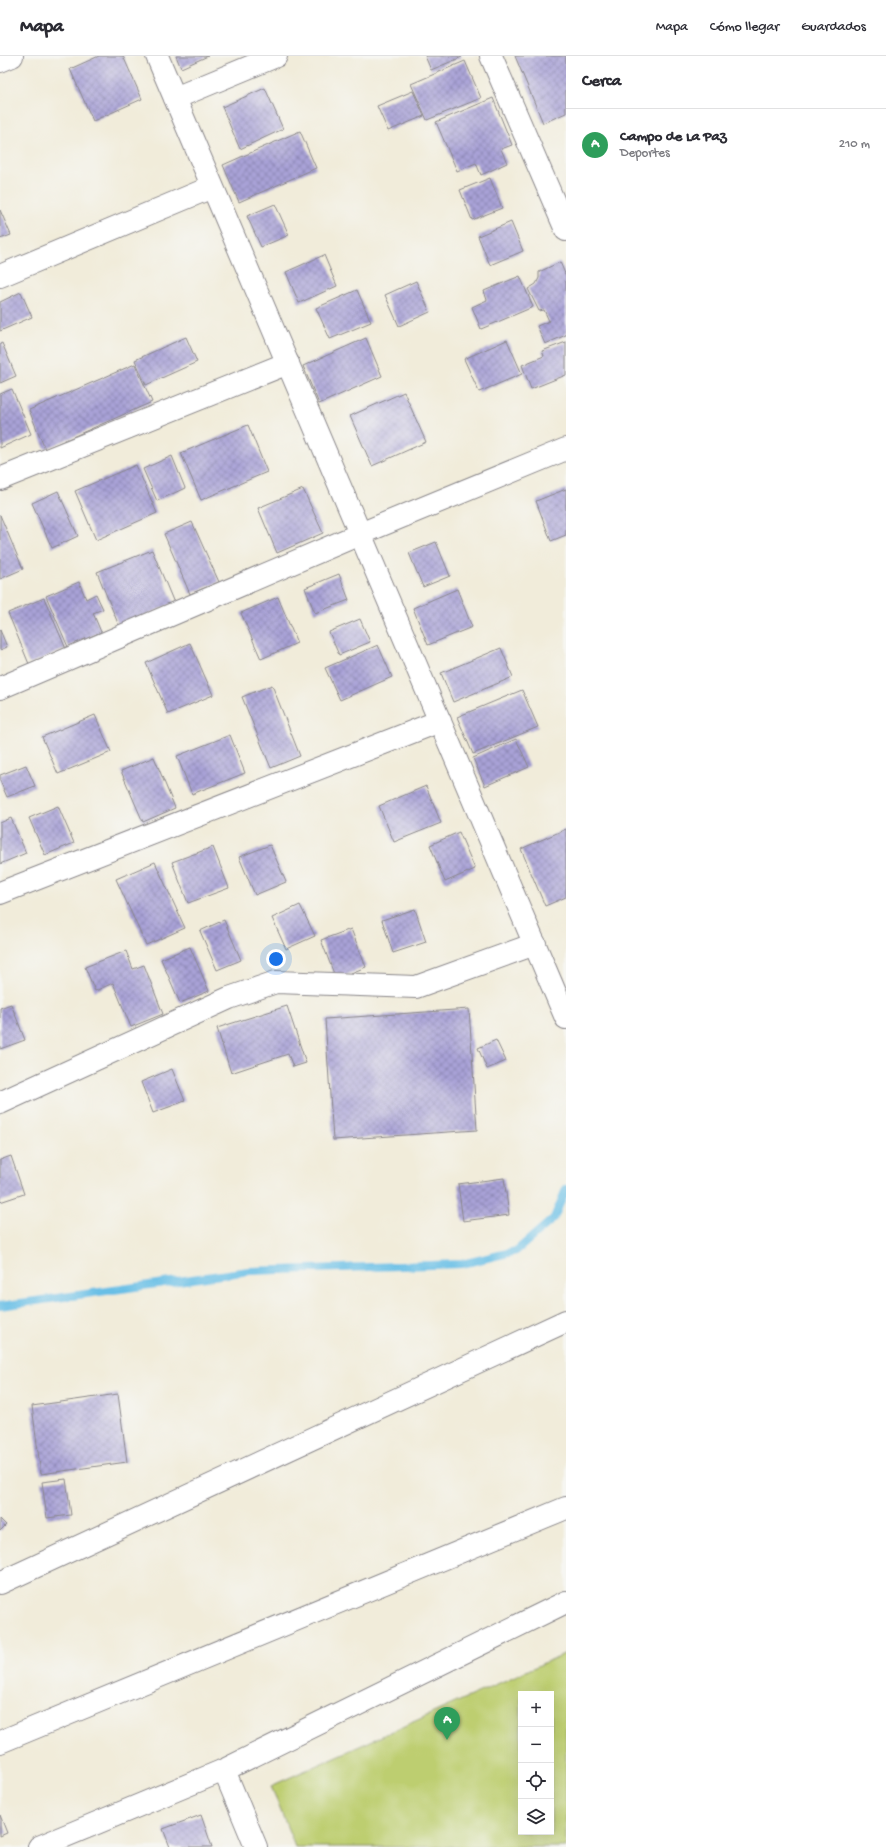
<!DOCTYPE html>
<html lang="es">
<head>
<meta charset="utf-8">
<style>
	body { margin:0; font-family:"Gochi Hand",sans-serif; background:#f2f2f3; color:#2b2b33 }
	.controls { position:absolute; right:12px; bottom:12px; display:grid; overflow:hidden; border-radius:0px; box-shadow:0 4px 16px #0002 }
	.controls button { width:36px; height:36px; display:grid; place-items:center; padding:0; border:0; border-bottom:1px solid #e1e1e2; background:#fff; color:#2b2b33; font:20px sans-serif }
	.you { position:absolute; left:276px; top:903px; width:14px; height:14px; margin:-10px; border:3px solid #fff; border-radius:50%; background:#1a73e8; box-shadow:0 0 0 6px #1a73e833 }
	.badge { display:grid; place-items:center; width:26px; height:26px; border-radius:50%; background:#2563eb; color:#fff; font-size:13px; font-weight:700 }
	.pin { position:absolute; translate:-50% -33px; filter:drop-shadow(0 1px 2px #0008) }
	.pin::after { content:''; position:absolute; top:21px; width:14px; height:12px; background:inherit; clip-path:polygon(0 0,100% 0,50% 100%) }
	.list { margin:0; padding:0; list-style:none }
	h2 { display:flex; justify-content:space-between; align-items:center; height:52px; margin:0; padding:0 16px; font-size:17px }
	h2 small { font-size:13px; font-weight:400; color:#7c7c81 }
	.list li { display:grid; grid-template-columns:26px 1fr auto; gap:12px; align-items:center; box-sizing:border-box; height:72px; padding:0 16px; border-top:1px solid #e1e1e2 }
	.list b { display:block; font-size:15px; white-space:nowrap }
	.list p { margin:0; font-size:13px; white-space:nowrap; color:#7c7c81 }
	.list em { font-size:13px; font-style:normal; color:#7c7c81 }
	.icon { flex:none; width:22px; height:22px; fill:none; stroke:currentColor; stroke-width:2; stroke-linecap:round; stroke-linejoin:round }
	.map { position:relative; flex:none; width:566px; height:1791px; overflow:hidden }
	header { display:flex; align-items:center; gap:24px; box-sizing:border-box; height:56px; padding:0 20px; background:#fff; border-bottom:1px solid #e1e1e2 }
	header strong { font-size:19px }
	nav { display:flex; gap:22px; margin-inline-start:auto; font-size:14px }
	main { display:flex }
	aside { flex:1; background:#fff }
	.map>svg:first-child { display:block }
</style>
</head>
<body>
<header>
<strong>Mapa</strong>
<nav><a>Mapa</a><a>Cómo llegar</a><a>Guardados</a></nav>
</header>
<main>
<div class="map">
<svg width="566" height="1791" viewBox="0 0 566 1791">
	<defs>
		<pattern id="building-cross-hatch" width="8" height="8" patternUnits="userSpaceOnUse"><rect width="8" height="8" fill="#a9a2d7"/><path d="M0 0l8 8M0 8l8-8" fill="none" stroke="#8984b0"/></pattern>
	</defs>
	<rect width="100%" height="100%" fill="#f6f6f2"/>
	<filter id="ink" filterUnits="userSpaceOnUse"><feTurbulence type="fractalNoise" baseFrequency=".025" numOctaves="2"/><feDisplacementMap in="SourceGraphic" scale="8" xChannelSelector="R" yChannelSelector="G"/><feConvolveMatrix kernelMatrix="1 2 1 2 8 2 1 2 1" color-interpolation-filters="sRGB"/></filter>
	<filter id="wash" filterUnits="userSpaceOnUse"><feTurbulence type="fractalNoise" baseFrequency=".012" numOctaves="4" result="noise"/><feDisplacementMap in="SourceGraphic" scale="16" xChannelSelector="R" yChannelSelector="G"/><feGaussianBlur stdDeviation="0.9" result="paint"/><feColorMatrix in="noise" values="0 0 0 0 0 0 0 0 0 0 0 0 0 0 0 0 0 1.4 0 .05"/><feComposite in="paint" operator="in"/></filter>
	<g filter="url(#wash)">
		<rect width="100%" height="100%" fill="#f1ecda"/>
		<path fill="#bdce70" stroke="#707856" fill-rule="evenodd" d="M566 1597V1791H295L271 1730ZM521 1638H551V1776H521Z"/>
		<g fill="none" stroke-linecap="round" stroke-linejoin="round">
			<path stroke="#69bfe6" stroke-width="8" d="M0 1250 249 1215 462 1208 516 1195 554 1162 566 1133"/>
		</g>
		<g id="blocks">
			<g fill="url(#building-cross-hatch)">
				<path d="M99 0H123L142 43 93 65 70 13Z"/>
				<path d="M176 0H208L181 12Z"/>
				<path d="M425 0H461L462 1 431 14Z"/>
				<path d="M515 0H566V57L543 67Z"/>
				<path d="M465 5 481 42 427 64 411 28Z"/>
				<path d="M265 32 283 73 240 93 222 51Z"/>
				<path d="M413 35 424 60 388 75 377 50Z"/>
				<path d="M493 42 512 89 501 93 507 107 481 119 476 107 457 115 436 66Z"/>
				<path d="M300 75 316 112 239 146 223 109Z"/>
				<path d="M490 122 502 152 472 164 460 134Z"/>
				<path d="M275 148 289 179 261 191 247 160Z"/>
				<path d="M0 154 11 179 0 183Z"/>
				<path d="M511 166 523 195 490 209 478 180Z"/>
				<path d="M324 199 337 230 299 247 286 216Z"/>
				<path d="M560 206 566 220V279L545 288 537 270 549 265 544 254 539 255 528 233 536 228 539 222V216Z"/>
				<path d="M520 220 533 251 481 273 472 251 487 244 484 235Z"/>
				<path d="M416 225 430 256 399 270 385 239Z"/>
				<path d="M357 234 371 266 330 283 316 252Z"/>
				<path d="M21 236 32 261 0 275V246Z"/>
				<path d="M186 281 197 306 146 329 135 304Z"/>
				<path d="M366 282 382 320 319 348 303 310Z"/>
				<path d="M507 284 522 318 479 336 464 303Z"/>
				<path d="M566 286V319L531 333 522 309 544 300 542 295Z"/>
				<path d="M2 287 16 320 0 327V288Z"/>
				<path d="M135 308 152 346 45 393 29 354Z"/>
				<path d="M12 333 31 378 0 392V338Z"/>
				<path d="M404 336 426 386 372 410 350 360Z"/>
				<path d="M248 369 267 416 201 444 181 397Z"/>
				<path d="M172 400 185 432 157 445 143 413Z"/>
				<path d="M136 409 157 457 96 484 75 435Z"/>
				<path d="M303 433 323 477 277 497 258 452Z"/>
				<path d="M566 433V479L551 485 536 445Z"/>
				<path d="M58 435 78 480 52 492 32 447Z"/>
				<path d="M0 459 23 513 0 523Z"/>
				<path d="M192 466 219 526 190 538 164 478Z"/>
				<path d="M436 486 450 520 423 531 409 497Z"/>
				<path d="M152 494 174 547 119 570 97 516Z"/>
				<path d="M339 518 349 544 315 557 305 532Z"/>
				<path d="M79 526 86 543 96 538 103 553 93 557 101 576 68 591 46 540Z"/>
				<path d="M457 533 472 571 428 589 413 552Z"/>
				<path d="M278 541 297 587 261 603 241 557Z"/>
				<path d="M44 542 66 593 29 608 8 557Z"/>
				<path d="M360 563 370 586 339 599 329 576Z"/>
				<path d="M0 574 7 591 0 594Z"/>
				<path d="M190 587 213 639 168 658 146 607Z"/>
				<path d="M378 589 392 621 340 644 325 612Z"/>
				<path d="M501 592 513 621 453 646 441 617Z"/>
				<path d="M272 629 300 700 271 712 242 641Z"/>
				<path d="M522 634 538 671 473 698 457 661Z"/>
				<path d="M95 659 111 696 58 718 42 681Z"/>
				<path d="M230 679 245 717 192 738 177 700Z"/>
				<path d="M516 683 529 711 485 730 473 702Z"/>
				<path d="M154 701 175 752 143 766 121 715Z"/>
				<path d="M26 709 35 730 7 741 0 725V719Z"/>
				<path d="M426 730 441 767 394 786 379 750Z"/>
				<path d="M58 750 74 787 45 799 29 762Z"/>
				<path d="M11 762 26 797 0 808V767Z"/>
				<path d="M566 773V841L545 850 521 793Z"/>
				<path d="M459 776 475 813 445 826 430 789Z"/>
				<path d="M270 789 286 826 255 839 239 801Z"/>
				<path d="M213 791 229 832 188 847 172 806Z"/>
				<path d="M155 806 185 872 146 889 116 823Z"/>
				<path d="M300 849 315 880 286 893 272 862Z"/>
				<path d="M415 853 426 886 393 897 382 864Z"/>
				<path d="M224 864 241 904 217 914 200 875Z"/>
				<path d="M351 873 366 911 336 923 321 884Z"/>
				<path d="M190 891 209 935 180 947 161 903Z"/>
				<path d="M126 895 133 913 144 909 163 958 131 971 113 927 95 935 85 911Z"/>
				<path d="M11 948 25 984 0 993V952Z"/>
				<path d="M287 950 306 1007 293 1011 288 998 231 1017 217 972Z"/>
				<path d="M469 953 477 1074 333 1084 325 963Z"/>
				<path d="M496 984 506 1005 487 1013 478 992Z"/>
				<path d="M172 1013 185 1045 153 1057 141 1026Z"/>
				<path d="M11 1100 24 1138 0 1146V1104Z"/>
				<path d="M504 1122 509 1159 463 1165 458 1128Z"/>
				<path d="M118 1338 127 1406 41 1418 32 1350Z"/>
				<path d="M66 1423 71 1459 47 1462 42 1426Z"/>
				<path d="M0 1463 6 1469 0 1475Z"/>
				<path d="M0 1759 7 1777 0 1780Z"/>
				<path d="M201 1759 212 1791H170L163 1773Z"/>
			</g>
		</g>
	</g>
	<g filter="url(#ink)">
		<use href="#blocks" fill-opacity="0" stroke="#8a878a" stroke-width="1"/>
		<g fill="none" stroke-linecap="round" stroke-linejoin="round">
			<g stroke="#8a878a" stroke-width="24">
				<g id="minor">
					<path d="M157 0 566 962"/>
					<path d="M491 0 566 174"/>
					<path d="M0 5 12 0"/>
					<path d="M175 42 276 0"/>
					<path d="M0 220 212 131"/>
					<path d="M0 423 288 307"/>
					<path d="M0 632 360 478 566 393"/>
					<path d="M0 837 440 665"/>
					<path d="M0 1047 229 942 276 926 416 931 535 888"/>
					<path d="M0 1686 566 1452"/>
					<path d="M224 1714 256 1791"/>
					<path d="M39 1791 224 1714 566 1546"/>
				</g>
			</g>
			<g stroke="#8a878a" stroke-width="24">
				<path id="tertiary" d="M0 1527 566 1265"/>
			</g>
			<use href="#minor" stroke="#fff" stroke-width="22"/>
			<use href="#tertiary" stroke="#fff" stroke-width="22"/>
		</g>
	</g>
</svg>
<div class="controls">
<button>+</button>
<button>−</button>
<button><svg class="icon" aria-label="locate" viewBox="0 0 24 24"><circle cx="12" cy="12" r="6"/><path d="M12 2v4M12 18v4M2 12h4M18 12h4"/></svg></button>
<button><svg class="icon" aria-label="layers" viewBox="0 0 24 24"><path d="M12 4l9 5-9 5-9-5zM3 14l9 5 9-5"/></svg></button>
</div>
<div class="you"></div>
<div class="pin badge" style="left:447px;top:1684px;background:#2e9e5b">A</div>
</div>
<aside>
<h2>Cerca<small></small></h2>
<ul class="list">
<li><span class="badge" style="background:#2e9e5b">A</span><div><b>Campo de La Paz</b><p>Deportes</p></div><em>210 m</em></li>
</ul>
</aside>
</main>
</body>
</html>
